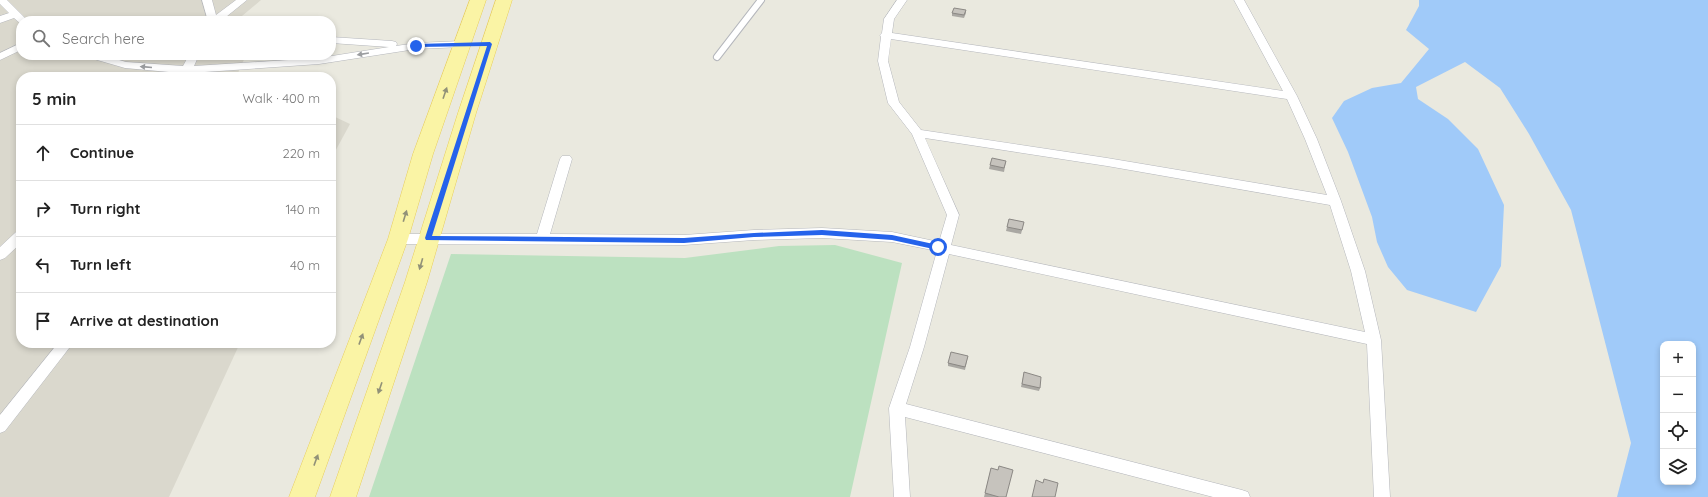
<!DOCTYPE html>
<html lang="en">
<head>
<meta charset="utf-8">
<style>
	body { margin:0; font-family:Quicksand,sans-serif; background:#f2f2f2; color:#222 }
	.controls { position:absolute; right:12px; bottom:12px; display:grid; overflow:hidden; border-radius:8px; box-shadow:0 2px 6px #0003 }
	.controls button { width:36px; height:36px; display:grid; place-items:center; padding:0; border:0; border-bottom:1px solid #e0e0e0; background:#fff; color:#222; font:20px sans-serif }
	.stop { position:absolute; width:12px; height:12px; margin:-9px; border:3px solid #2563eb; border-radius:50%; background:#fff }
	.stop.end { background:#2563eb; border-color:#fff; box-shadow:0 1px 4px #0008 }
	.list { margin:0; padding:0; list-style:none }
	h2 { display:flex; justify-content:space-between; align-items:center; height:52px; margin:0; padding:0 16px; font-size:17px }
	h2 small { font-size:13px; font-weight:400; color:#767676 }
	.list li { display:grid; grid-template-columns:26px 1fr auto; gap:12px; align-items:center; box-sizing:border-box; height:56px; padding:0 16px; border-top:1px solid #e0e0e0 }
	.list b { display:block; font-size:15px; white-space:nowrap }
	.list em { font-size:13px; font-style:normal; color:#767676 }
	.icon { flex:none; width:22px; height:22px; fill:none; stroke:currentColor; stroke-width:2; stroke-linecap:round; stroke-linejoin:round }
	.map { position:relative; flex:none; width:1708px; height:497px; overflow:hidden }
	.search { position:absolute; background:#fff; box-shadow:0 2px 6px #0003; left:16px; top:16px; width:320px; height:44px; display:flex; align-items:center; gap:10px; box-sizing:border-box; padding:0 14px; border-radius:16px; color:#767676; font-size:15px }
	.panel { position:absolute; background:#fff; box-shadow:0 2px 6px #0003; left:16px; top:72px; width:320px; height:276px; border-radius:16px }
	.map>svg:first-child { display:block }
</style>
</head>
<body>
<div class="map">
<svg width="1708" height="497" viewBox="0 0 1708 497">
	<rect width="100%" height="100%" fill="#eae9df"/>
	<g fill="#dad8cd">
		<path d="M0 0H261L236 21H21V55H246L238 73 246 77H21V343H240L169 497H0Z"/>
		<path d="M331 115 350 124 331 159Z"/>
	</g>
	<path fill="#bce1c0" d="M835 245 902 263 850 497H369L451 254 685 258 779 246Z"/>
	<path fill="#a0caf9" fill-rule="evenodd" d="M1419 0H1708V497H1617L1631 443 1571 210 1529 134 1500 88 1465 62 1416 87 1418 99 1448 119 1478 149 1504 205 1501 266 1476 312 1407 290 1388 267 1377 242 1372 217 1348 152 1332 118 1344 101 1372 88 1401 83 1429 49 1406 30 1419 6ZM1663 344H1693V482H1663Z"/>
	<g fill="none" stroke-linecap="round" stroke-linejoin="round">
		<g stroke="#b5b7bc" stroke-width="8">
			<path id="lane" d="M717 57 761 0"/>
		</g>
		<g stroke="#b5b7bc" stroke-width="1">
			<g id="street">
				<path d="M0 0H7L28 21H21V24L14 18 0 23V16L9 13 0 4Z"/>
				<path d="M202 0H212L216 15 236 0H247L221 21H208Z"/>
				<path d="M897 0H907L894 19 892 33 1283 91 1234 0H1244L1297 96 1317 139 1341 201 1365 271 1381 340 1390 497H1374L1367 344 949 254 924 347 906 404 1242 490 1248 492 1250 497H1213L905 417 910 497H894L889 408 910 347 937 251 892 242 822 238 754 240 684 245 398 244 393 242 392 239 393 236 398 234H537L560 159 562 156H570L572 159 550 234 684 235 754 230 822 228 892 232 939 242 947 215 912 134 888 103 878 61 881 37 880 35 882 33 884 19ZM891 39 1287 99 1305 139 1327 195 1107 158 921 130 899 102 888 61ZM925 138 1107 166 1330 205 1351 271 1365 332 951 245 959 215Z"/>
				<path d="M331 37 392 41 396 42 397 44 396 46 416 43 462 41 467 44 462 47 416 49 319 64 190 73 188 77H178L180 73 125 68 87 57 86 55H102L126 62 183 66 189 55H199L194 66 319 58 389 47 331 43Z"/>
				<path d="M21 43V50L0 60V53Z"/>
				<path d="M21 230V243L5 258 0 260V247L16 232Z"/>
				<path d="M58 343H73L5 431 0 433V415Z"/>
			</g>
		</g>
		<g stroke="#e8ce5b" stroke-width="1">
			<g id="primary">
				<path d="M470 0H486L433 154 408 239 315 497H289L388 239 413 154Z"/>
				<path d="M496 0H512L476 113 427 282 356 497H330L405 282 458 113Z"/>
			</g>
		</g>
		<use href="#lane" stroke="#fff" stroke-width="6"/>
		<use href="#street" fill="#fff" fill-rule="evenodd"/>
		<use href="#primary" fill="#faf4a5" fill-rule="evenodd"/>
	</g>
	<g fill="#aaa8a3">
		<path d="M966 10V13L964 18 952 16V13Z"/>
		<path d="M1006 161 1004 172 989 169 990 165Z"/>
		<path d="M1009 219 1024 222 1021 234 1006 231Z"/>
		<path d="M968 356 965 370 948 366V363Z"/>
		<path d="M1024 372 1040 388 1039 391 1021 387Z"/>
		<path d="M991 468 1006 497H984Z"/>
	</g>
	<g fill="#c6c3bd" stroke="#8b8884">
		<path d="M954 8 966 10 964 15 952 13Z"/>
		<path d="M992 158 1006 161 1004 168 990 165Z"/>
		<path d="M1009 219 1024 222 1022 230 1007 227Z"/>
		<path d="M951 352 968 356 965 367 948 363Z"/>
		<path d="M1024 372 1041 377 1040 388 1022 384Z"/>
		<path d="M999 466 1013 470 1006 497H999L985 493 991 468 998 470Z"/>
		<path d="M1044 479 1058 483 1055 497H1032L1036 480 1043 483Z"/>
	</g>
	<defs><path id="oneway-solid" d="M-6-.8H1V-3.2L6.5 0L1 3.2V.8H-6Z"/></defs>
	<g fill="#9b9da0">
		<use href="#oneway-solid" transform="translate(363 54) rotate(171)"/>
		<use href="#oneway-solid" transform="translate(146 67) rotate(-175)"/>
	</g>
	<g fill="#919178">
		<use href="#oneway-solid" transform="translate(445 93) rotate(-71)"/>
		<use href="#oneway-solid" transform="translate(405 216) rotate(-73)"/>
		<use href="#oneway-solid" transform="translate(421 264) rotate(106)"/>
		<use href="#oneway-solid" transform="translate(361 339) rotate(-70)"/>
		<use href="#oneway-solid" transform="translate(380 388) rotate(109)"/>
		<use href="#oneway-solid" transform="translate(316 460) rotate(-70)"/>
	</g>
	<path fill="#2563eb" d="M490 42 492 44 432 236 684 238 754 233 822 230 892 235 938 245 941 247 938 250 892 240 822 235 754 237 684 243 426 240 425 238 487 46 416 47 413 46 416 44Z"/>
</svg>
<div class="controls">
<button>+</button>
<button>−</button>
<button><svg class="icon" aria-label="locate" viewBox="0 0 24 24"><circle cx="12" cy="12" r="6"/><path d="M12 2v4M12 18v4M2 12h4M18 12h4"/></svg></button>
<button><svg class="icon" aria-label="layers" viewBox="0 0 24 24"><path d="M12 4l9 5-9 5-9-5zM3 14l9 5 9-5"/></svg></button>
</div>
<div class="stop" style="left:938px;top:247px"></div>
<div class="stop end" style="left:416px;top:46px"></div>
<div class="search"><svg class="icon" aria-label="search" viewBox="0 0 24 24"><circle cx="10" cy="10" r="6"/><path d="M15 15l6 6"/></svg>Search here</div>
<section class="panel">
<h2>5 min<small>Walk · 400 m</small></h2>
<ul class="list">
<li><svg class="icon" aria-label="ahead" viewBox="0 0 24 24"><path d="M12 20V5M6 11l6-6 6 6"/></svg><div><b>Continue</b></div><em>220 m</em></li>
<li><svg class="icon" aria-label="right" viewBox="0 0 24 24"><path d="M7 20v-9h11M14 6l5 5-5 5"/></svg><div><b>Turn right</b></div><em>140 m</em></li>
<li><svg class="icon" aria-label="left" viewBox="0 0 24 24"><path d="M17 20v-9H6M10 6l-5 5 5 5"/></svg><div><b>Turn left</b></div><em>40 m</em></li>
<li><svg class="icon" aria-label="arrive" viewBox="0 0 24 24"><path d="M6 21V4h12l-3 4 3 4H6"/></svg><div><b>Arrive at destination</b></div></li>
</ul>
</section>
</div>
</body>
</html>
